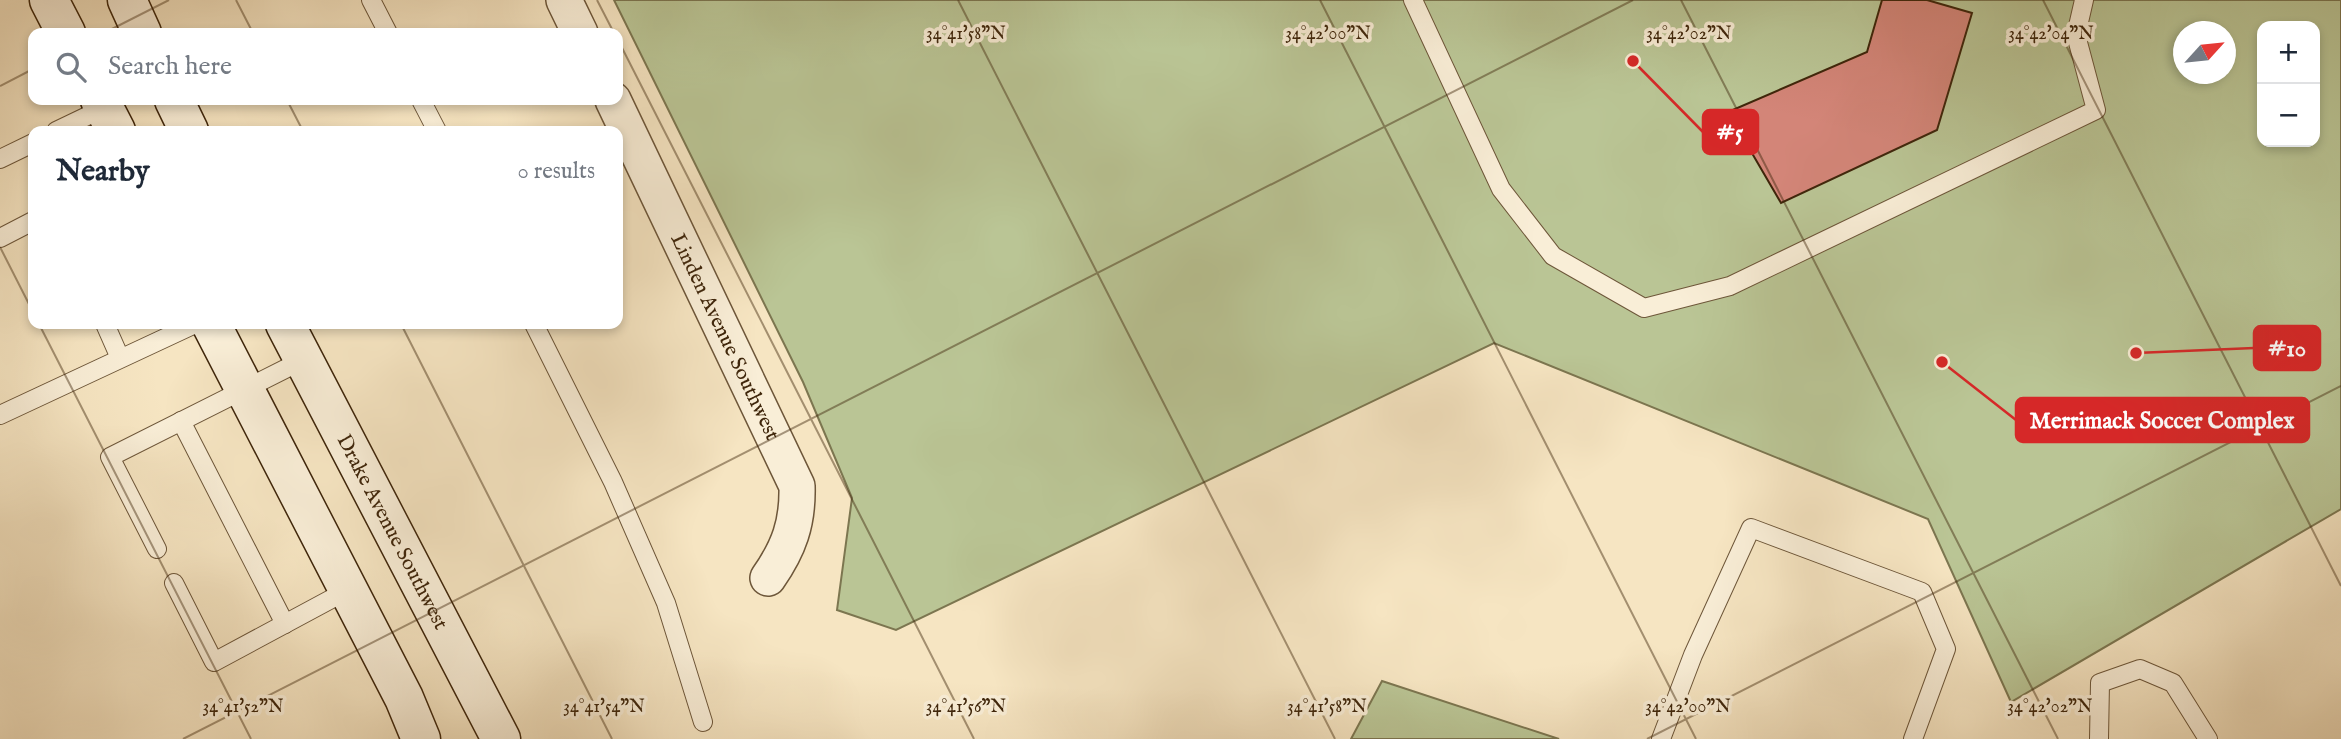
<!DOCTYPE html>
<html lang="en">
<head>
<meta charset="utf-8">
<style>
	body { margin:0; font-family:"IM FELL English",serif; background:#f6f6f7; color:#1f2937 }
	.controls { position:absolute; right:21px; top:21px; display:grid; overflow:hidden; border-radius:14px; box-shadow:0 4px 10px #0003 }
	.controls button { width:63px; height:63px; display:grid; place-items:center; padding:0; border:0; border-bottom:2px solid #e0e1e3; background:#fff; color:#1f2937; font:35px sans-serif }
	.compass { position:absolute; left:2173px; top:21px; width:63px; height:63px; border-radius:50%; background:#fff; box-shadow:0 4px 10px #0003; rotate:63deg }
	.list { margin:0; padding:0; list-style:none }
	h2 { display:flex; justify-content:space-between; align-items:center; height:91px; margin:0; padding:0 28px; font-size:30px }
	h2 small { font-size:23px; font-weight:400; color:#747a83 }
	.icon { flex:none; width:38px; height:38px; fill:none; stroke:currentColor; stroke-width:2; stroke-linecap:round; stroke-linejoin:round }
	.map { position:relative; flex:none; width:2341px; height:739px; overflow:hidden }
	.search { position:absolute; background:#fff; box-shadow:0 4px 10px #0003; left:28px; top:28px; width:595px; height:77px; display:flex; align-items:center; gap:18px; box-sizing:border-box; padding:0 24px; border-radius:14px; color:#747a83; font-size:26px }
	.panel { position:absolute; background:#fff; box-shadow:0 4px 10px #0003; left:28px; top:126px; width:595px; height:203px; border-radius:14px }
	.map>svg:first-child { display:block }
</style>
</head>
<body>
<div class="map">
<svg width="2341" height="739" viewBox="0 0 2341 739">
	<rect width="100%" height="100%" fill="#f6e5c2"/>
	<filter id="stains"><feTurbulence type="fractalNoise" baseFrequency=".00286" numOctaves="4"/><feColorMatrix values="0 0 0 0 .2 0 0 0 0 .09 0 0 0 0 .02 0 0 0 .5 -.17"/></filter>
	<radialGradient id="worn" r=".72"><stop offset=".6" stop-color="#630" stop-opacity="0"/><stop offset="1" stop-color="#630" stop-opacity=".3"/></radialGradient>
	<g fill="#bac595" stroke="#7c7650" stroke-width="2" fill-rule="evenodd">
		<path d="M614 0H2341V509L2011 702 1928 519 1494 343 896 630 837 610 852 498 803 382ZM2262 26H2315V142H2262ZM2184 32H2226V74H2184Z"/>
		<path d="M1382 681 1559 739H1351Z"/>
	</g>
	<path fill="#d38578" stroke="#3f260b" stroke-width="2" d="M1882 0H1927L1972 13 1937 130 1781 203 1728 112 1867 52Z"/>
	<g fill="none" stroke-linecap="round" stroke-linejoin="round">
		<g stroke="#6d5639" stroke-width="20">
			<g id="lane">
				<path d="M371 0 388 33"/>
				<path d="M1413 0 1501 189 1553 256 1644 308 1730 286 2096 110 2076 35 2084 0"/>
				<path d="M421 100 437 131"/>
				<path d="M56 131 104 108"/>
				<path d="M0 159 33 143"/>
				<path d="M0 238 33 221"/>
				<path d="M105 324 120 358"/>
				<path d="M534 324 613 482 666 603 703 722"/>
				<path d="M0 415 195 324"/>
				<path d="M181 421 285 624"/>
				<path d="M157 549 110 457 303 360"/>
				<path d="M174 583 214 662 348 590"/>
				<path d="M1661 739 1693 655 1751 528 1922 592 1946 649 1913 739"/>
				<path d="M2099 739 2100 683 2140 669 2173 683 2208 739"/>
			</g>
		</g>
		<g stroke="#6d5639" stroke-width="38">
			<g id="street">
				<path d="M564 0 580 33"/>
				<path id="s1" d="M613 100 797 486C798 523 789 548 768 578"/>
			</g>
		</g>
		<g stroke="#3f260b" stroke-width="41">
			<g id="secondary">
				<path d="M49 0 66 33"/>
				<path d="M127 0 142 33"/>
				<path d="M100 100 116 131"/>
				<path d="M174 100 189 131"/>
				<path d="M211 324 404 698 421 739"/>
				<path id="s2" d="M285 324 501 739"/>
			</g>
		</g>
		<use href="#lane" stroke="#f9eed7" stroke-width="18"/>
		<use href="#street" stroke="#f9eed7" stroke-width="35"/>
		<use href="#secondary" stroke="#f9eed7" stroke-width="38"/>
	</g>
	<path fill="none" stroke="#3f260b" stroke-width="2" stroke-opacity="0.45" d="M236 0 253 33M597 0 614 33M958 0 1335 739M1320 0 1696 739M1681 0 2058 739M2043 0 2341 586M104 33 169 0M618 40 974 739M0 86 33 69M287 100 303 131M0 247 33 312M39 324 251 739M401 324 612 739M183 739 1633 0M1647 739 2341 386"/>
	<g text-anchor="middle" stroke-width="7" stroke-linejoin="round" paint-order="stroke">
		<g font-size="21" fill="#3f260b" stroke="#f9eed7">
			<text dy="7" stroke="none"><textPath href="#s1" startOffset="262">Linden Avenue Southwest</textPath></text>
			<text dy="7" stroke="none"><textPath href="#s2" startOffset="234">Drake Avenue Southwest</textPath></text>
		</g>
	</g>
	<g font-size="18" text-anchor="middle" fill="#3f260b" stroke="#f9eed7" stroke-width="7" stroke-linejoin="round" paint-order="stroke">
		<text x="966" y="39">34°41'58"N</text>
		<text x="1328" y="39">34°42'00"N</text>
		<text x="1689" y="39">34°42'02"N</text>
		<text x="2051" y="39">34°42'04"N</text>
		<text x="243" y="712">34°41'52"N</text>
		<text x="604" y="712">34°41'54"N</text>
		<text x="966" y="712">34°41'56"N</text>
		<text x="1327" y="712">34°41'58"N</text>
		<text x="1688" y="712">34°42'00"N</text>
		<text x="2050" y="712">34°42'02"N</text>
	</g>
	<path fill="none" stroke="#d62828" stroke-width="2.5" d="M1633 61L1703 132M2136 353L2254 348M1942 362L2016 420"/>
	<g fill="#d62828" stroke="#f9eed7" stroke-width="2.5">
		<circle cx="1633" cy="61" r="7"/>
		<circle cx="2136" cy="353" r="7"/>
		<circle cx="1942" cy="362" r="7"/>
	</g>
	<g fill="#d62828" stroke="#d62828" stroke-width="2.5">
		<rect x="1703" y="110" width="55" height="44" rx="7"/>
		<rect x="2254" y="326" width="66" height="44" rx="7"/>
		<rect x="2016" y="398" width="293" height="44" rx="7"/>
	</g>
	<g font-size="23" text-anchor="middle" font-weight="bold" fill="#fff">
		<text x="1730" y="140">#5</text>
		<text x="2287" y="356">#10</text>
		<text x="2162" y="428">Merrimack Soccer Complex</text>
	</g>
	<rect width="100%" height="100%" filter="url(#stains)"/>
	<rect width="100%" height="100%" fill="url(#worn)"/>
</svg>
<div class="controls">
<button>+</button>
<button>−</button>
</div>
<svg class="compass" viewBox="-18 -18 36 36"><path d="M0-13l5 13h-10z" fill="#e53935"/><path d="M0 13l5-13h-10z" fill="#747a83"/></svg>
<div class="search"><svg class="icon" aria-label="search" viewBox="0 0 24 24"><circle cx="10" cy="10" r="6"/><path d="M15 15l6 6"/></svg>Search here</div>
<section class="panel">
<h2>Nearby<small>0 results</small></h2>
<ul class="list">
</ul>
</section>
</div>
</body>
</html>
